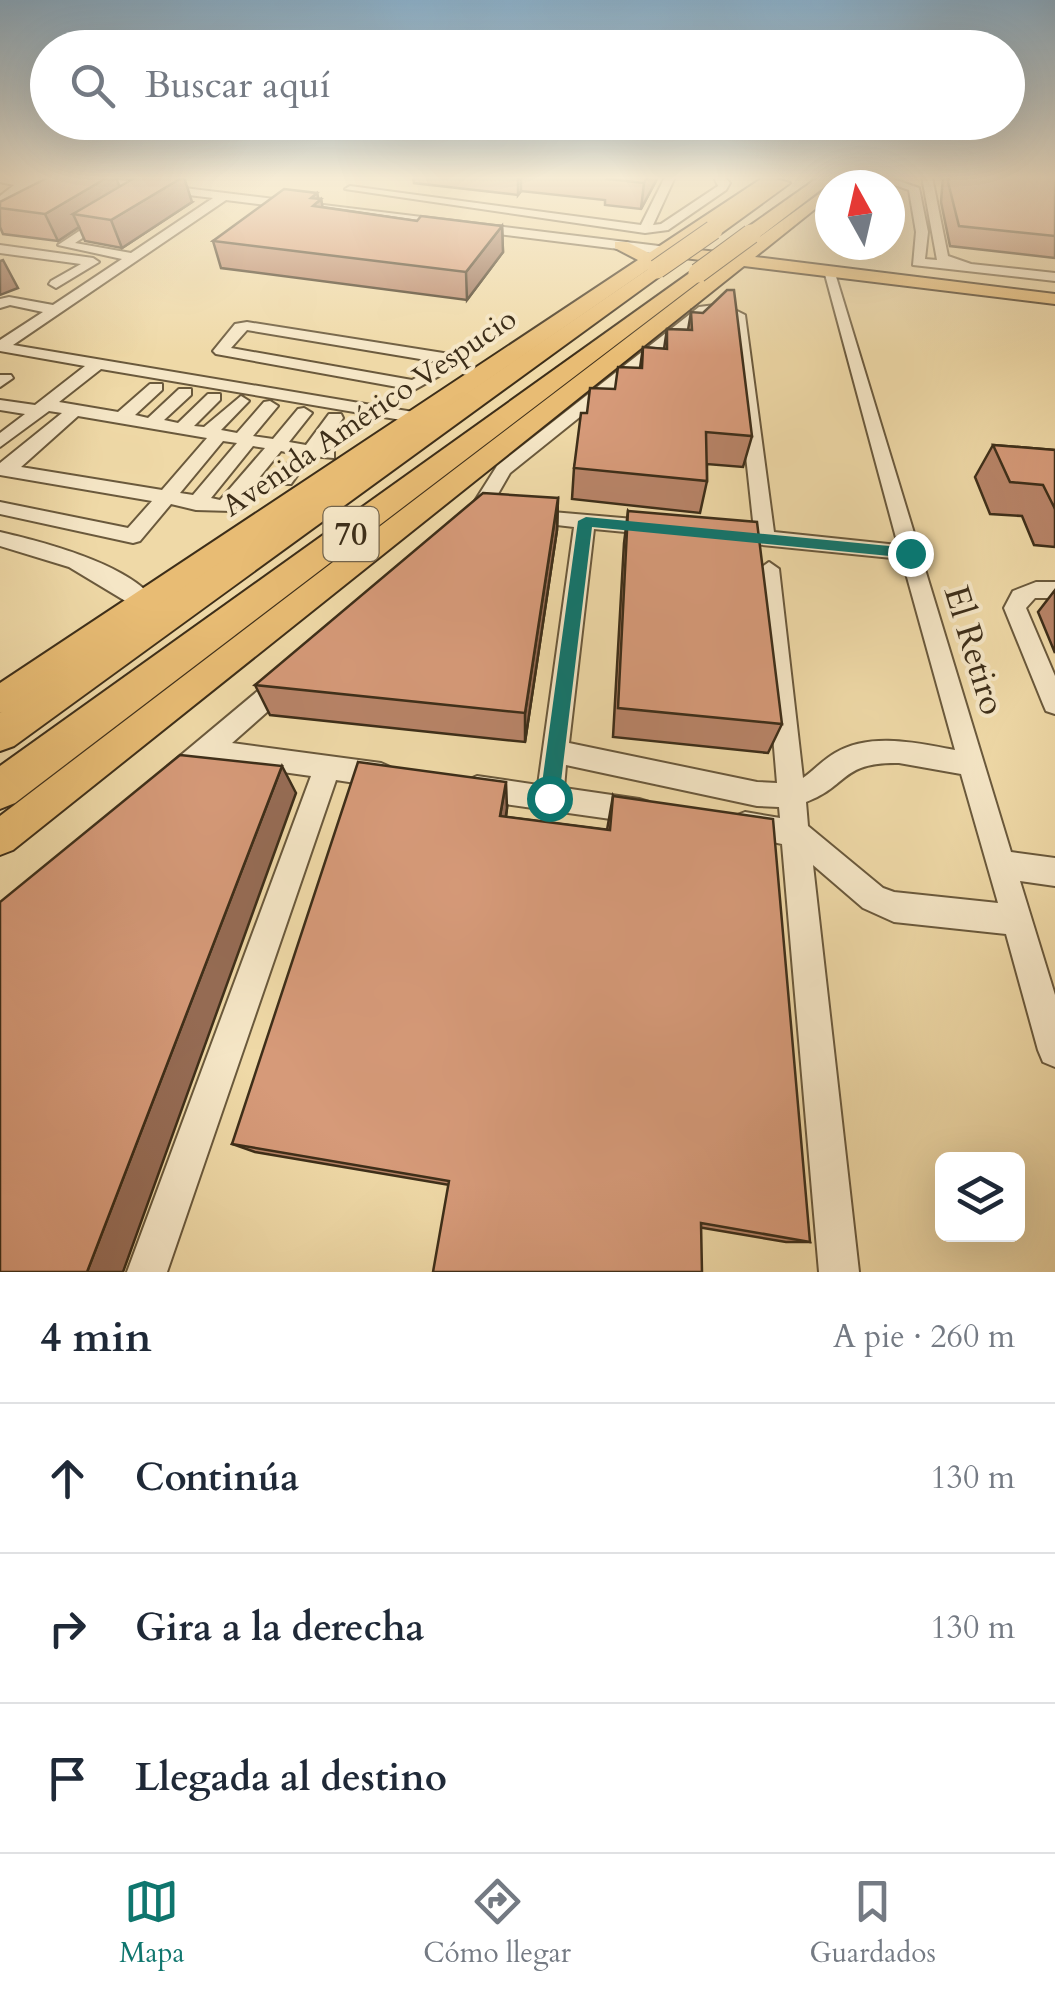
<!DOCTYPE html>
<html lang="es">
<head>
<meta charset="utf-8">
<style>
	body { margin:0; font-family:Cardo,serif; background:#f6f6f7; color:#1f2937 }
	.controls { position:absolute; right:30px; bottom:30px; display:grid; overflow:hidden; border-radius:15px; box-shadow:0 10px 40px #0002 }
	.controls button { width:90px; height:90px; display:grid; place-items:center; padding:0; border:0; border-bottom:2px solid #e0e1e3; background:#fff; color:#1f2937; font:50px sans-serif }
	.compass { position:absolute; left:815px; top:170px; width:90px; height:90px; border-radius:50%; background:#fff; box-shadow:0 10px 40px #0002; rotate:352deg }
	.stop { position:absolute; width:30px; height:30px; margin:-22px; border:8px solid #0f766e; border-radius:50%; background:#fff }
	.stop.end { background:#0f766e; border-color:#fff; box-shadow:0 2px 10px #0008 }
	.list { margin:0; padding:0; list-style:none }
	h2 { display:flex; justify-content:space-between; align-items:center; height:130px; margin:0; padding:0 40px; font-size:42px }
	h2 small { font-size:32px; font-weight:400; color:#747a83 }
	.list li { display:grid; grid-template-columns:65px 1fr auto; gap:30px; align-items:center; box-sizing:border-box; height:150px; padding:0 40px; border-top:2px solid #e0e1e3 }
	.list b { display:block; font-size:38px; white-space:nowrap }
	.list em { font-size:32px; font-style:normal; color:#747a83 }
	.icon { flex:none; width:55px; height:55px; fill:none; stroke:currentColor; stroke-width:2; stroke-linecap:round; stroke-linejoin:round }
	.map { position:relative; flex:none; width:1055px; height:1272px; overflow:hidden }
	.search { position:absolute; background:#fff; box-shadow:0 10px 40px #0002; left:30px; right:30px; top:30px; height:110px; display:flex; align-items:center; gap:25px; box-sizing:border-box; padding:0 35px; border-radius:55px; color:#747a83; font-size:38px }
	.sheet { height:580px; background:#fff }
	nav { display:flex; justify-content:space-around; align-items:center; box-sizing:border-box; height:140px; border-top:2px solid #e0e1e3; background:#fff; font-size:28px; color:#747a83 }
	nav a { display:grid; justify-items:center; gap:5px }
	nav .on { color:#0f766e }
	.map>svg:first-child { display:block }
</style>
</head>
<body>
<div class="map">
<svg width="1055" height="1272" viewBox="0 0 1055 1272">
	<rect width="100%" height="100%" fill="#efd9a7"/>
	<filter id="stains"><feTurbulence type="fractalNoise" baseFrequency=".002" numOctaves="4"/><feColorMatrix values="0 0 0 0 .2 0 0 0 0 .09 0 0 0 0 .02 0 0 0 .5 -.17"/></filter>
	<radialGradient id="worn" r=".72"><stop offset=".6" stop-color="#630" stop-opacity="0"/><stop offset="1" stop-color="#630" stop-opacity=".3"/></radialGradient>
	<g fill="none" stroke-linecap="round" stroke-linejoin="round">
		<g stroke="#6a593c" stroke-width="4">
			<g id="minor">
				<path d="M0 177H94L667 247 673 251 667 255 226 200 13 345 419 413 427 418 419 423 101 369 59 402 118 412 150 384H162V390L135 415 148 418 179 389H191V395L164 420 178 423 208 394H220V400L194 426 204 427 241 396 249 401 221 430 237 433 264 402 270 401 278 406 253 436 273 439 298 409 304 408 312 413 289 442 306 445 329 414H341L343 418 322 448 334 450V458L311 456 291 484H277L275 480 295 454 281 451 232 511 196 510 171 504 140 541 133 543 0 514V502L128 528 152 501 0 475V463L62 413 49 411 0 447V433L25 414 0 410V400L35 405 85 366 0 351V340L43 312 10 305 0 308V299L9 297 53 305 122 259 58 245 102 216 112 218 75 243 131 253 213 198 76 181 72 186C21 178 39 185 0 205V196L14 185 0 182ZM78 416 207 438 162 490 21 467ZM223 441 237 443 193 495 180 493ZM253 446 265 448 220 500 211 498Z"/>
				<path d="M665 177H675L653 225 661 224 718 186 714 177H725L730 183 726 190 668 230 645 233 345 189 350 186 641 225Z"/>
				<path d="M871 177H887L919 188 928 232 925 259 937 260 922 177H932L948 256 971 264 1055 273V281L913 265 916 232 909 190Z"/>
				<path d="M0 245 93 258 99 262 56 288 49 284 51 281 81 264 0 253Z"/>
				<path d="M823 267 834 270 1011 852 1055 858V886L1020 881 1055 995V1067L1043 1062 1038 1050 1006 934 894 922 863 908 813 865 859 1272H819L782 844 735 834 731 825 735 816 745 812 780 818 779 807 757 806 566 765 564 788 639 799 649 802 653 811 649 820 639 823 477 800 468 796 464 788 468 780 477 776 538 785 574 527 522 521 519 516 529 510 657 521 667 528 657 535 594 529 569 743 757 782 777 783 759 569 769 562 779 569 803 778C814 770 823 760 835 753 871 732 916 743 955 750L902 559 753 544 743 537 754 530 731 317 721 312 708 314 510 473 483 520H469L466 515 497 466 699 307 723 304 745 315 774 532 898 545ZM899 763 961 774 998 903 894 892 883 888 808 826 806 802C850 785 840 762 899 763Z"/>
				<path d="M247 322 456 355 466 361 414 390 216 354 213 351 235 324ZM247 330 444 363 412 380 231 348Z"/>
				<path d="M0 375H11L13 378 0 387Z"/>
				<path d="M0 532C43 542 130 564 156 602L153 608H137L69 567 0 546Z"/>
				<path d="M1036 582H1055V598H1035L1026 608 1055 676V714L1046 711 1043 704 1004 608 1013 591Z"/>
				<path d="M286 671 294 674 298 681 294 688 232 743 381 763 390 767 394 775 390 783 381 787 336 780 167 1272H127L311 776 210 762 177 786 168 782 164 774 168 766 278 674Z"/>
			</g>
		</g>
		<g stroke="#3d2e19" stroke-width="4">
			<path id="major" d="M764 177H780L680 248 736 254 830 186V197L755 257 1055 294V304L744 266 13 850 0 855V816L725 263 668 256 675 261 673 265 650 268 11 709 0 713V683L638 260 615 248V242H627L649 253Z"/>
		</g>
		<g stroke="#3d2e19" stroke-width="4">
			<g id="highway">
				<path d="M819 177H837L758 238H744V230Z"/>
				<path d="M776 179 790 183 720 234H706V226Z"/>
				<path d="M657 263 667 269 664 273 14 746 0 751V713Z"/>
				<path d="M698 267 705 269V277L15 803 0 809V766Z"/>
			</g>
		</g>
		<use href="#minor" fill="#f5e6c6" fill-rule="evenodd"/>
		<use href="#major" fill="#e8bc74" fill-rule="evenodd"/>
		<use href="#highway" fill="#e8bc74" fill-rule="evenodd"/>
		<g stroke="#3d2e19" stroke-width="21" stroke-linecap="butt">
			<g id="highway-bridge">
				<path d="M657 269 713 230"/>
				<path d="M698 273 751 234"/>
			</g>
		</g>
		<use href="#highway-bridge" stroke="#e8bc74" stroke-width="19"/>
	</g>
	<g fill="#b88468" stroke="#3d2e19" stroke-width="2.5">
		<path d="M413 177H658L641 209 605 205V200L521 191 518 195 414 183Z"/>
		<path d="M943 177H1055V258L950 246 941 202Z"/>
		<path d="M120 187 192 202 122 248 85 241 79 227 58 241 3 234 0 227V202Z"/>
		<path d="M317 193 318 199H321L322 207 417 221 502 226 503 252 467 300 221 268 213 241Z"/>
		<path d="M691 312 752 436 743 467 707 464V481L700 513 572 499 574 468 587 413 640 368 643 347 664 349 667 329 688 330Z"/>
		<path d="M993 445 1055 450V547L1034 545 1022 516 990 514 975 477Z"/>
		<path d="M558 498 557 530 525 742 270 715 255 685Z"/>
		<path d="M628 511 782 724 768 753 613 737 624 543Z"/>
		<path d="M1055 590V653L1038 612Z"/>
		<path d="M613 796 810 1242H786L255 1152 232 1144 507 808 506 817 607 830Z"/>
	</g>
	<g fill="#966c55" stroke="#3d2e19" stroke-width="2.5">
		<path d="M108 177H116L124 199 73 214 79 227 58 241 45 214Z"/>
		<path d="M183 177H184L192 202 122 248 111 220Z"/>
		<path d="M518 177H521V191L518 195Z"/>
		<path d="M647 177H658L641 209 644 183Z"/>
		<path d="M317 193 319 201 321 199 326 224 318 231 311 198Z"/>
		<path d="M502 226 503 252 467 300 466 272Z"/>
		<path d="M3 260 18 288 0 295V261Z"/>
		<path d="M558 498 557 530 525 742V713Z"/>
		<path d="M282 766 296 793 123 1272H87Z"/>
		<path d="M506 782 507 808 502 842 500 816Z"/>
	</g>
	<g fill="#d69a79" stroke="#3d2e19" stroke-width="2.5">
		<path d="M49 177H108L45 214 0 208V202Z"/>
		<path d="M136 177H183L111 220 73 214Z"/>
		<path d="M608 177H647L644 183 607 179Z"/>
		<path d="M949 177H1055V236L959 226 948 182Z"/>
		<path d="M284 189 317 193 311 198 321 199 313 206 417 221 421 216 502 226 466 272 213 241Z"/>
		<path d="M727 290H734L752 436 706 432 707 481 574 468 581 413H587L590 388 615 389 618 367 642 368 643 347 667 349V329L692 330 691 312 703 313Z"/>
		<path d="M993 445 1055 450V509L1043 485 1010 482Z"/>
		<path d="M483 493 558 498 525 713 255 685Z"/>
		<path d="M628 511 757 522 782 724 618 708Z"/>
		<path d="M180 755 282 766 87 1272H0V902Z"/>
		<path d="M358 762 506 782 500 816 610 830 613 796 773 819 810 1242 701 1223 702 1272H433L449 1181 232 1144Z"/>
	</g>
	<linearGradient id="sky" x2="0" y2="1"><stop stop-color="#8bb5d3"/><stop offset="0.5" stop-color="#f8eed7"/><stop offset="1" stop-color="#f8eed7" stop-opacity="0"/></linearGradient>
	<rect width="1055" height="355" fill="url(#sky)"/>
	<path fill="#0f766e" d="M586 517 910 548 917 553 910 558 592 527 559 798 549 807 540 798 578 521Z"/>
	<g text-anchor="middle" stroke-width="8" stroke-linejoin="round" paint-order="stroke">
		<g font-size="30" fill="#3d2e19" stroke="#f5e6c6">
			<text transform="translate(369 412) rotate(-34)" y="10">Avenida Américo Vespucio</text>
		</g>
		<rect fill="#f5e6c6" stroke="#74654d" stroke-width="2.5" x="323.5" y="507" width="55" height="54" rx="8"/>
		<g font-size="32" font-weight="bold" fill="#3d2e19">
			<text x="351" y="545">70</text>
		</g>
		<g font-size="35" fill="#3d2e19" stroke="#f5e6c6">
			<text transform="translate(975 650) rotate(73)" y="12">El Retiro</text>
		</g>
	</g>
	<rect width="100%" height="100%" filter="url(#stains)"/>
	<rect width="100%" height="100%" fill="url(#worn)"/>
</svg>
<div class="controls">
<button><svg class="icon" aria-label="layers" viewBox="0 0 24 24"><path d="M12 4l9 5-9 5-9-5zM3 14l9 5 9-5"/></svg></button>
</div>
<svg class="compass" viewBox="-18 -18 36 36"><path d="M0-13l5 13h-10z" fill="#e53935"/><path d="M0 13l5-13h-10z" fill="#747a83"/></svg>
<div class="stop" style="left:549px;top:798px"></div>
<div class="stop end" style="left:910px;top:553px"></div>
<div class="search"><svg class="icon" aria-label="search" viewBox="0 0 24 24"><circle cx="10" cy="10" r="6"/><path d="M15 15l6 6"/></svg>Buscar aquí</div>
</div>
<section class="sheet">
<h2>4 min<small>A pie · 260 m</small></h2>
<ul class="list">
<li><svg class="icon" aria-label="ahead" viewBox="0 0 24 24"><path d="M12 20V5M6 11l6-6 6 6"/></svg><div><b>Continúa</b></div><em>130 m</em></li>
<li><svg class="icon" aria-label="right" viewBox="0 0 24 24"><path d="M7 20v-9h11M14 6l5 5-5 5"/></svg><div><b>Gira a la derecha</b></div><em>130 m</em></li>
<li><svg class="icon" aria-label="arrive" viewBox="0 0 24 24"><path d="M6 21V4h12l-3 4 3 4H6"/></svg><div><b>Llegada al destino</b></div></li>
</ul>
</section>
<nav>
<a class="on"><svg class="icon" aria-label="map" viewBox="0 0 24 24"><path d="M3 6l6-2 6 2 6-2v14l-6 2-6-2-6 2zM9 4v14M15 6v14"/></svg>Mapa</a>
<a><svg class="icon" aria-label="directions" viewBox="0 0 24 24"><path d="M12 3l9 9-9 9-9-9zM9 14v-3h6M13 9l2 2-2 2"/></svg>Cómo llegar</a>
<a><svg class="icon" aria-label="saved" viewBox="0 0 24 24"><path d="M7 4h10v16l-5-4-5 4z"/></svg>Guardados</a>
</nav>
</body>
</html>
